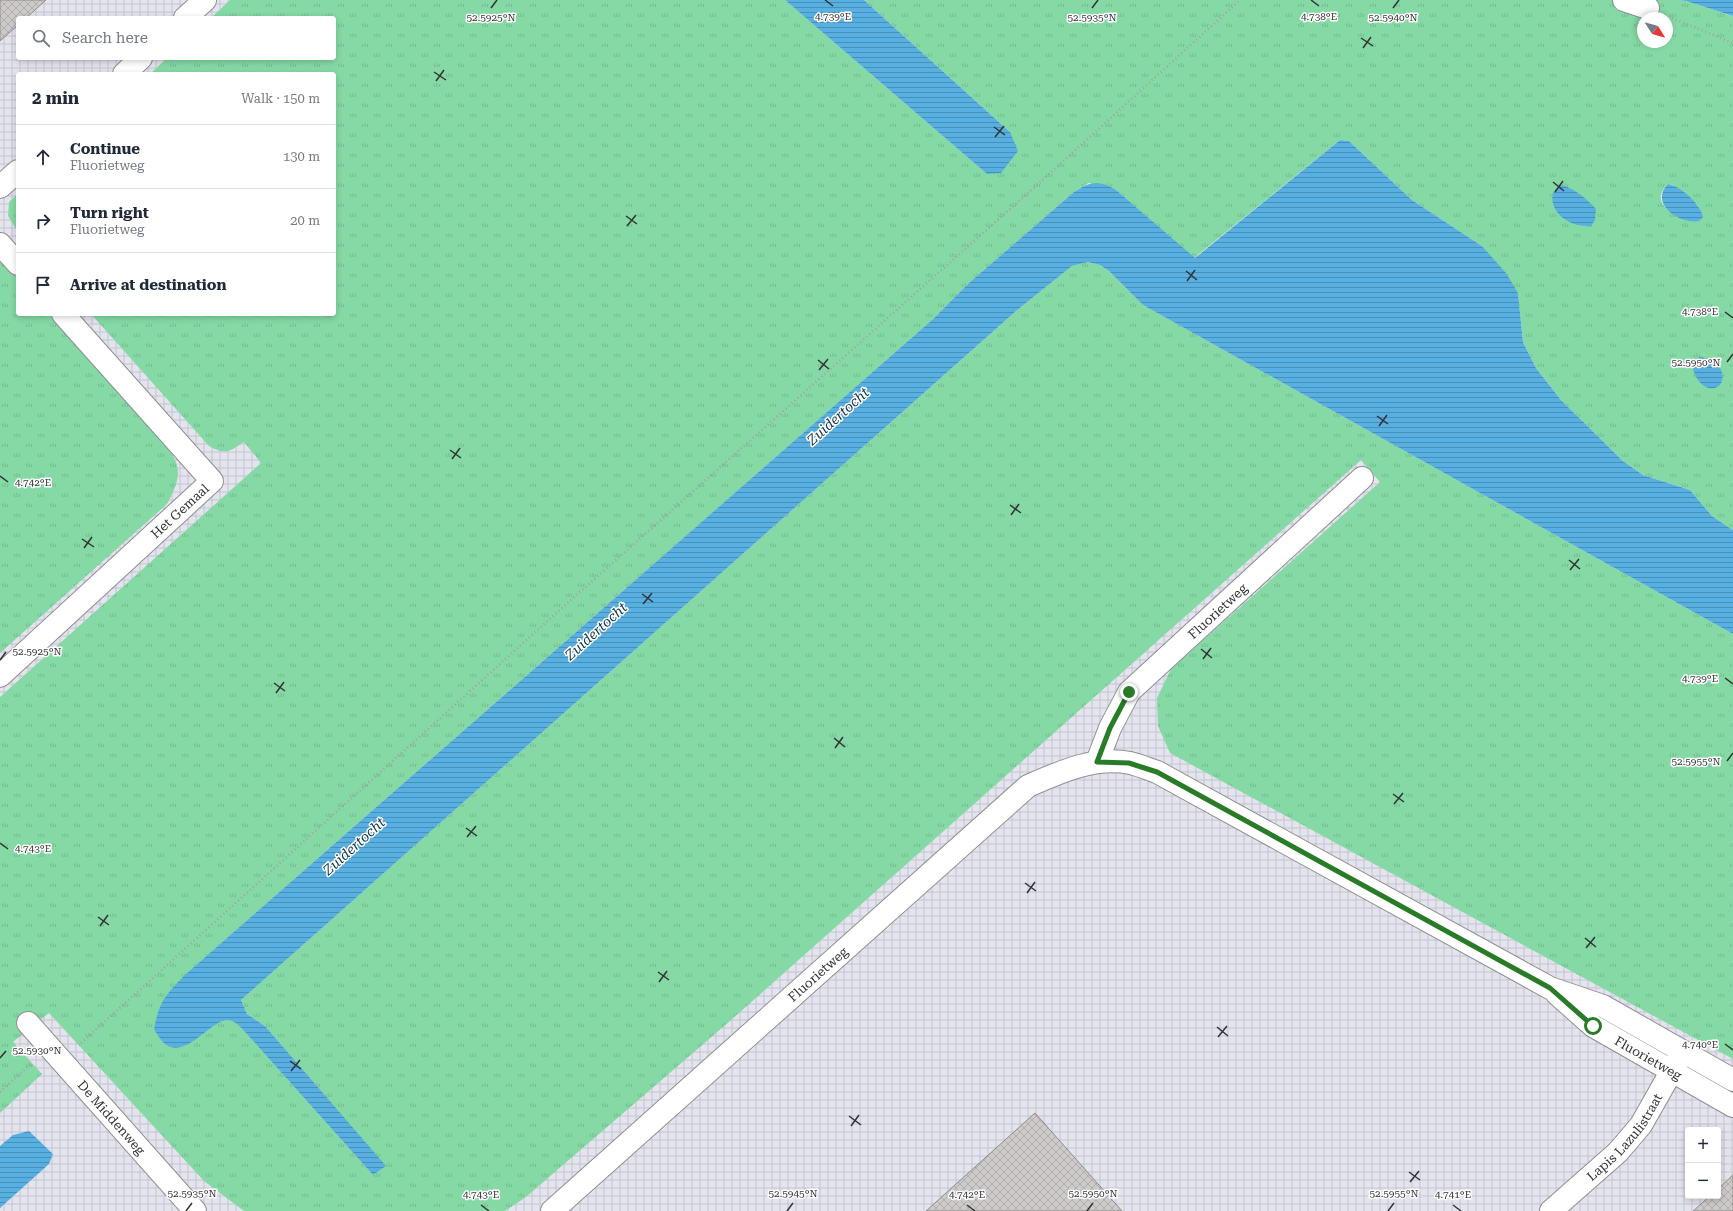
<!DOCTYPE html>
<html lang="en">
<head>
<meta charset="utf-8">
<style>
	body { margin:0; font-family:"Roboto Serif",serif; background:#f6f6f7; color:#1f2937 }
	.controls { position:absolute; right:12px; bottom:12px; display:grid; overflow:hidden; border-radius:4px; box-shadow:0 2px 6px #0003 }
	.controls button { width:36px; height:36px; display:grid; place-items:center; padding:0; border:0; border-bottom:1px solid #e0e1e3; background:#fff; color:#1f2937; font:20px sans-serif }
	.compass { position:absolute; left:1637px; top:12px; width:36px; height:36px; border-radius:50%; background:#fff; box-shadow:0 2px 6px #0003; rotate:127deg }
	.stop { position:absolute; width:12px; height:12px; margin:-9px; border:3px solid #287b27; border-radius:50%; background:#fff }
	.stop.end { background:#287b27; border-color:#fff; box-shadow:0 1px 4px #0008 }
	.list { margin:0; padding:0; list-style:none }
	h2 { display:flex; justify-content:space-between; align-items:center; height:52px; margin:0; padding:0 16px; font-size:17px }
	h2 small { font-size:13px; font-weight:400; color:#747a83 }
	.list li { display:grid; grid-template-columns:26px 1fr auto; gap:12px; align-items:center; box-sizing:border-box; height:64px; padding:0 16px; border-top:1px solid #e0e1e3 }
	.list b { display:block; font-size:15px; white-space:nowrap }
	.list p { margin:0; font-size:13px; white-space:nowrap; color:#747a83 }
	.list em { font-size:13px; font-style:normal; color:#747a83 }
	.icon { flex:none; width:22px; height:22px; fill:none; stroke:currentColor; stroke-width:2; stroke-linecap:round; stroke-linejoin:round }
	.map { position:relative; flex:none; width:1733px; height:1211px; overflow:hidden }
	.search { position:absolute; background:#fff; box-shadow:0 2px 6px #0003; left:16px; top:16px; width:320px; height:44px; display:flex; align-items:center; gap:10px; box-sizing:border-box; padding:0 14px; border-radius:4px; color:#747a83; font-size:15px }
	.panel { position:absolute; background:#fff; box-shadow:0 2px 6px #0003; left:16px; top:72px; width:320px; height:244px; border-radius:4px }
	.map>svg:first-child { display:block }
</style>
</head>
<body>
<div class="map">
<svg width="1733" height="1211" viewBox="0 0 1733 1211">
	<defs>
		<pattern id="industrial-grid" width="8" height="8" patternUnits="userSpaceOnUse"><rect width="8" height="8" fill="#e4e4ef"/><path d="M0 4h8M4 0v8" fill="none" stroke="#c4c4ce"/></pattern>
		<pattern id="grass-tufts" width="24" height="20" patternUnits="userSpaceOnUse"><rect width="24" height="20" fill="#85d9a5"/><path d="M3 7l-1-3M5 7V3M7 7l1-3M15 17l-1-3M17 17v-4M19 17l1-3" fill="none" stroke="#73bb8f"/></pattern>
		<pattern id="water-rules" width="6" height="5" patternUnits="userSpaceOnUse"><rect width="6" height="5" fill="#57b0e1"/><path d="M0 2.5h6" fill="none" stroke="#4990b7"/></pattern>
		<pattern id="building-cross-hatch" width="8" height="8" patternUnits="userSpaceOnUse"><rect width="8" height="8" fill="#cdcac9"/><path d="M0 0l8 8M0 8l8-8" fill="none" stroke="#b0aead"/></pattern>
	</defs>
	<rect width="100%" height="100%" fill="#f1f0f4"/>
	<path fill="url(#industrial-grid)" fill-rule="evenodd" d="M0 0H801L1733 599V1211H0ZM18 18H334V58H18ZM18 74H334V314H18ZM1688 1130H1718V1196H1688Z"/>
	<g fill="url(#grass-tufts)" fill-rule="evenodd">
		<path d="M230 0H785L987 174 1010 132 864 0H1677L1686 1 1733 16V530L1712 516 1690 490 1643 475 1623 461 1561 400 1536 368 1523 342 1518 293 1482 246 1412 200 1349 141 1340 140 1194 258 1115 189 1089 183 1074 192 969 283 932 320 187 973 154 1030 167 1046C179 1041 217 1021 228 1020 235 1020 241 1028 245 1032L373 1175 385 1166 265 1026 247 1014 241 1000 1016 311 1072 266 1088 262 1100 265 1109 271 1143 305 1733 634V1059L1170 753 1158 726 1157 698 1171 669 1380 482 1361 460 730 1021 526 1197 505 1211H244L204 1181 49 1013 13 1042 42 1074 0 1113V697L261 463 244 442C229 452 225 455 209 446L91 314H334V74H150L167 58H334V18H211ZM1643 18H1667V42H1643ZM1668 184 1673 185 1698 206 1688 221C1672 213 1649 203 1668 184Z"/>
		<path d="M18 194V232L8 216 9 202Z"/>
		<path d="M0 259 18 279V314H49L161 439C182 465 183 474 167 504L0 653Z"/>
	</g>
	<g fill="url(#water-rules)">
		<path d="M785 0H864L1010 132 1018 151 1001 173 987 174Z"/>
		<path d="M1677 0H1733V16L1686 1Z"/>
		<path d="M1340 140 1349 141 1412 200 1482 246 1506 273 1518 293 1523 342 1536 368 1561 400 1623 461 1643 475 1690 490 1712 516 1733 530V634L1143 305 1109 271 1100 265 1088 262 1072 266 1016 311 241 1000 247 1014 265 1026 386 1166 373 1175 245 1032C242 1029 238 1024 234 1022 215 1011 192 1057 168 1046 163 1044 158 1035 154 1030 159 1001 166 994 187 973L932 320 969 283 1074 192C1092 181 1096 180 1115 189L1195 258Z"/>
		<path d="M1668 184C1681 186 1700 204 1703 217L1699 221C1681 225 1648 204 1668 184Z"/>
		<path d="M1562 185C1575 189 1586 198 1596 209L1595 220 1591 226C1582 226 1573 225 1566 220 1553 213 1545 192 1562 185Z"/>
		<path d="M1700 357C1708 358 1713 361 1719 366 1733 389 1701 402 1692 366L1694 360Z"/>
		<path d="M29 1131 53 1154 49 1164 0 1208V1146L13 1135Z"/>
	</g>
	<g fill="url(#building-cross-hatch)" stroke="#8f8b8b">
		<path d="M0 0H46L26 18H18V25L0 41Z"/>
		<path d="M1035 1113 1122 1211H926Z"/>
		<path d="M1733 1175V1211H1693L1710 1196H1718V1189Z"/>
	</g>
	<g fill="none" stroke-linecap="round" stroke-linejoin="round">
		<g stroke="#8f8f93" stroke-width="24">
			<g id="minor">
				<path d="M1624 0 1648 8"/>
				<path d="M185 18 205 0"/>
				<path d="M124 74 141 58"/>
				<path d="M0 187 18 171"/>
				<path d="M0 244 18 264"/>
				<path id="s1" d="M0 676 212 481 63 314"/>
				<path id="s2" d="M1097 762 1110 728 1129 692 1362 478"/>
				<path id="s3" d="M1557 994 1593 1026 1733 1106"/>
				<path id="s4" d="M28 1023 195 1211"/>
				<path id="s5" d="M552 1211 1028 786C1060 772 1095 756 1130 763 1139 765 1148 769 1157 772L1550 988 1603 1006 1733 1080"/>
				<path id="s6" d="M1551 1211 1618 1152 1641 1125 1679 1058"/>
			</g>
		</g>
		<g stroke="#a3a2a5" stroke-width="2.5" stroke-dasharray="1 3" stroke-linecap="butt">
			<path d="M1672 18 1733 43"/>
			<path d="M81 1043 553 616 1037 185 1240 0"/>
			<path d="M0 1092 31 1064"/>
		</g>
		<use href="#minor" stroke="#fff" stroke-width="22"/>
	</g>
	<g fill="none" stroke-linecap="round" stroke-linejoin="round">
		<path stroke="#287b27" stroke-width="5" d="M1129 692 1110 728 1097 762 1129 763 1157 772 1550 988 1593 1026"/>
	</g>
	<path fill="none" stroke="#333334" stroke-width="1.5" d="M825 0 833 6M1311 0 1319 6M491 8 497 0M1092 8 1098 0M1393 8 1399 0M1361 38 1373 46M1363 48 1371 37M434 72 446 80M436 81 444 70M994 127 1005 135M995 137 1004 126M1553 182 1564 191M1555 192 1563 181M626 216 637 224M627 226 636 215M1186 271 1197 280M1187 281 1195 270M1725 312 1733 318M818 360 829 369M1727 362 1733 354M819 370 828 359M1377 416 1388 424M1379 426 1387 415M450 450 461 458M452 459 460 448M0 476 8 482M1010 505 1021 513M1011 515 1019 504M82 539 94 547M84 548 92 537M1569 560 1580 569M1570 570 1579 559M642 594 653 602M643 604 652 593M1201 649 1212 658M1203 659 1211 648M0 660 6 652M1725 678 1733 684M274 683 285 691M276 693 284 682M834 738 845 747M835 748 843 737M1727 761 1733 753M1393 794 1404 802M1394 804 1403 793M466 828 477 836M467 837 476 826M0 843 8 849M1025 883 1036 891M1027 893 1035 882M98 917 109 925M100 926 108 915M1585 938 1596 947M1586 948 1595 937M658 972 669 980M659 982 667 971M1217 1027 1228 1036M1218 1037 1227 1026M1725 1044 1733 1050M0 1058 6 1051M290 1061 301 1069M291 1071 300 1060M849 1116 861 1125M851 1126 859 1115M1409 1172 1420 1180M1410 1182 1419 1171M481 1205 489 1211M967 1205 975 1211M1453 1205 1461 1211M186 1211 192 1203M787 1211 793 1203M1087 1211 1093 1203M1388 1211 1394 1203"/>
	<g text-anchor="middle" stroke-width="3" stroke-linejoin="round" paint-order="stroke">
		<g font-size="13" fill="#333334" stroke="#fefeff">
			<text dy="5" stroke="none"><textPath href="#s1" startOffset="244">Het Gemaal</textPath></text>
			<text dy="5" stroke="none"><textPath href="#s2" startOffset="197">Fluorietweg</textPath></text>
			<text dy="5" stroke="none"><textPath href="#s5" startOffset="356">Fluorietweg</textPath></text>
			<text dy="5" stroke="none"><textPath href="#s3" startOffset="112">Fluorietweg</textPath></text>
			<text dy="5" stroke="none"><textPath href="#s4" startOffset="126">De Middenweg</textPath></text>
			<text dy="5" stroke="none"><textPath href="#s6" startOffset="105">Lapis Lazulistraat</textPath></text>
		</g>
		<g font-size="14" font-style="italic" fill="#0e364a" stroke="#fefeff">
			<text transform="translate(838 416) rotate(-42)" y="5">Zuidertocht</text>
			<text transform="translate(596 631) rotate(-42)" y="5">Zuidertocht</text>
			<text transform="translate(354 846) rotate(-42)" y="5">Zuidertocht</text>
		</g>
	</g>
	<g font-size="10" text-anchor="middle" fill="#333334" stroke="#fefeff" stroke-width="3" stroke-linejoin="round" paint-order="stroke">
		<text x="1319" y="20">4.738°E</text>
		<text x="833" y="20">4.739°E</text>
		<text x="491" y="21">52.5925°N</text>
		<text x="1092" y="21">52.5935°N</text>
		<text x="1393" y="21">52.5940°N</text>
		<text x="1700" y="315">4.738°E</text>
		<text x="1696" y="366">52.5950°N</text>
		<text x="33" y="486">4.742°E</text>
		<text x="37" y="655">52.5925°N</text>
		<text x="1700" y="682">4.739°E</text>
		<text x="1696" y="765">52.5955°N</text>
		<text x="33" y="852">4.743°E</text>
		<text x="1700" y="1048">4.740°E</text>
		<text x="37" y="1054">52.5930°N</text>
		<text x="192" y="1197">52.5935°N</text>
		<text x="793" y="1197">52.5945°N</text>
		<text x="1093" y="1197">52.5950°N</text>
		<text x="1394" y="1197">52.5955°N</text>
		<text x="481" y="1198">4.743°E</text>
		<text x="967" y="1198">4.742°E</text>
		<text x="1453" y="1198">4.741°E</text>
	</g>
</svg>
<div class="controls">
<button>+</button>
<button>−</button>
</div>
<svg class="compass" viewBox="-18 -18 36 36"><path d="M0-13l5 13h-10z" fill="#e53935"/><path d="M0 13l5-13h-10z" fill="#747a83"/></svg>
<div class="stop" style="left:1593px;top:1026px"></div>
<div class="stop end" style="left:1129px;top:692px"></div>
<div class="search"><svg class="icon" aria-label="search" viewBox="0 0 24 24"><circle cx="10" cy="10" r="6"/><path d="M15 15l6 6"/></svg>Search here</div>
<section class="panel">
<h2>2 min<small>Walk · 150 m</small></h2>
<ul class="list">
<li><svg class="icon" aria-label="ahead" viewBox="0 0 24 24"><path d="M12 20V5M6 11l6-6 6 6"/></svg><div><b>Continue</b><p>Fluorietweg</p></div><em>130 m</em></li>
<li><svg class="icon" aria-label="right" viewBox="0 0 24 24"><path d="M7 20v-9h11M14 6l5 5-5 5"/></svg><div><b>Turn right</b><p>Fluorietweg</p></div><em>20 m</em></li>
<li><svg class="icon" aria-label="arrive" viewBox="0 0 24 24"><path d="M6 21V4h12l-3 4 3 4H6"/></svg><div><b>Arrive at destination</b></div></li>
</ul>
</section>
</div>
</body>
</html>
